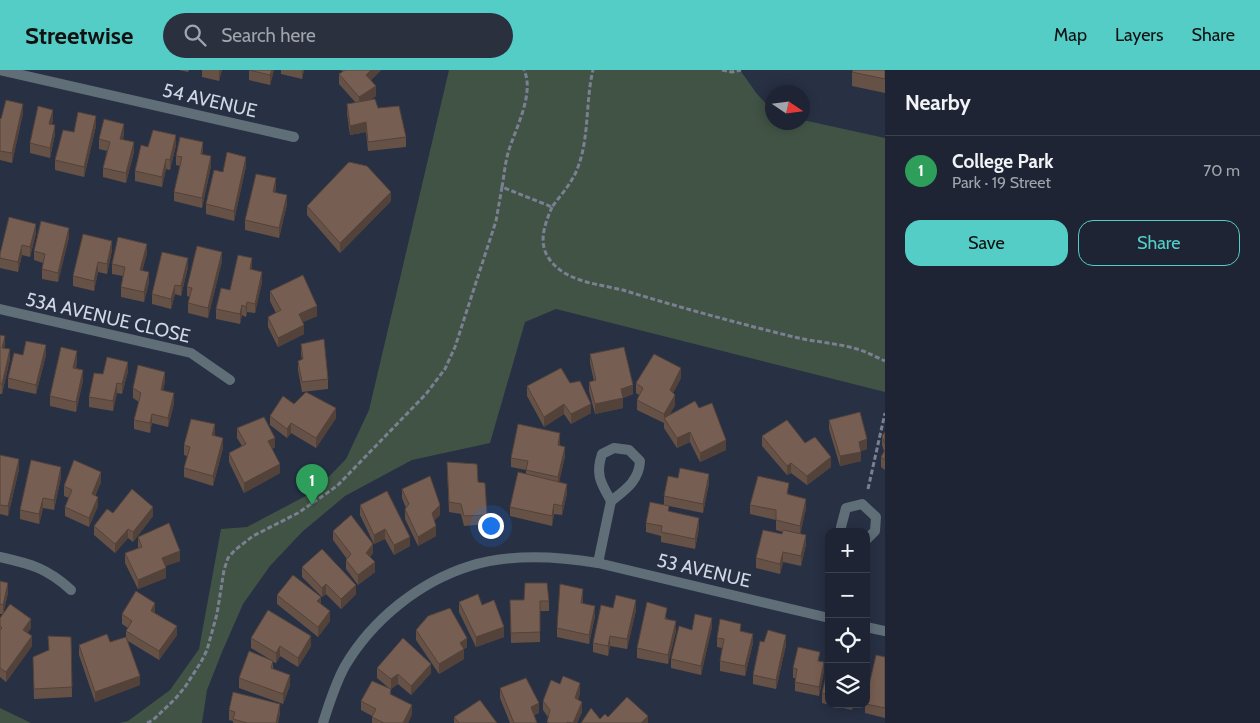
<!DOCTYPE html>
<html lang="en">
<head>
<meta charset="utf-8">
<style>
	body { margin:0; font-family:Cabin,sans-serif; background:#2b303f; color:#f1f3f6 }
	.controls { position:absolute; right:15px; bottom:15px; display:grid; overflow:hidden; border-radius:10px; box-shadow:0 2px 12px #0003 }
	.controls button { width:45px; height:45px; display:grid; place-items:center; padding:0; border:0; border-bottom:1px solid #3c414e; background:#1e2433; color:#f1f3f6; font:25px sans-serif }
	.compass { position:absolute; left:765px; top:15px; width:45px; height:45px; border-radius:50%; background:#1e2433; box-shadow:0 2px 12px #0003; rotate:103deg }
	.you { position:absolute; left:490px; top:455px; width:18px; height:18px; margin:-12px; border:4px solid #fff; border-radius:50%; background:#1a73e8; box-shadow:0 0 0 8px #1a73e833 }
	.badge { display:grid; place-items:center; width:32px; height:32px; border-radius:50%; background:#54cdc7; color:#fff; font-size:16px; font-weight:700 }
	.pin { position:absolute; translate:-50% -41px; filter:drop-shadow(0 1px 2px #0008) }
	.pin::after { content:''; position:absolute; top:26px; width:18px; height:15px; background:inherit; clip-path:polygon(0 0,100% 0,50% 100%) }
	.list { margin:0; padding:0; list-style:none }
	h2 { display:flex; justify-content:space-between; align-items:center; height:65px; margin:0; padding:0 20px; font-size:21px }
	h2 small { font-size:16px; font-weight:400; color:#a1a4ac }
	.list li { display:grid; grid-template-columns:32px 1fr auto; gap:15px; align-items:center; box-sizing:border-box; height:70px; padding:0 20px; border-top:1px solid #3c414e }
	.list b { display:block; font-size:19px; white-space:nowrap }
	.list p { margin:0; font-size:16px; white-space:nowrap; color:#a1a4ac }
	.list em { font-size:16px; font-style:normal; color:#a1a4ac }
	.actions { display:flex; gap:10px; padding:15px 20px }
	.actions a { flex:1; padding:11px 0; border:1px solid #54cdc7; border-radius:15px; text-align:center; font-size:18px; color:#54cdc7 }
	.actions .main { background:#54cdc7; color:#111 }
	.icon { flex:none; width:28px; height:28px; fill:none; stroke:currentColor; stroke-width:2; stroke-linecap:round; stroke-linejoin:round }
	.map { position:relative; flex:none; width:885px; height:653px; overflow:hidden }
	header { display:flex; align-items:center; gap:30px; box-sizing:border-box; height:70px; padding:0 25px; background:#54cdc7; color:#111 }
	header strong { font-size:24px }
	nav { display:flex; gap:28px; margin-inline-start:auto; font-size:18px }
	.search { width:350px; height:45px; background:#2b303f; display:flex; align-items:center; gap:12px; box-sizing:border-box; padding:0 18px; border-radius:28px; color:#a1a4ac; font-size:19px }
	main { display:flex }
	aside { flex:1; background:#1e2433 }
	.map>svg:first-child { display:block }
</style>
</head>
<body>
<header>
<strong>Streetwise</strong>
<div class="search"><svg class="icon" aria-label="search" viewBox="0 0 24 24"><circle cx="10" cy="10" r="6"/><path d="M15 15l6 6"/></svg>Search here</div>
<nav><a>Map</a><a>Layers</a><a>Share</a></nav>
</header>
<main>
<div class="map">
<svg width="885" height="653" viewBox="0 0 885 653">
	<rect width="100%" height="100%" fill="#283044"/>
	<g fill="#405345">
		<path d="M449 0H740L757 24 772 40V52H802L803 50 885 68V322L556 239 525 252 490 373 412 390 345 426 302 462 270 496 243 534 222 582 207 620 202 653H119L128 651 170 620 199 579 221 459 247 457 315 421 346 389 369 340Z"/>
		<path d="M0 638 31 653H0Z"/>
	</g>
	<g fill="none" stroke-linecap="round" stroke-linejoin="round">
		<g stroke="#7a8091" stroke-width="3" stroke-dasharray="5 2.5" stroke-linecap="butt">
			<path d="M722 0 732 2 741 0"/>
			<path d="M502 117C504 106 505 94 508 83 515 59 535 24 524 0"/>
			<path d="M552 137C545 154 537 173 550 190 567 213 601 214 626 221 682 238 737 253 794 267 814 272 837 273 857 279 867 282 876 287 885 291"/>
			<path d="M868 419 885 343"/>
			<path d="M147 653 153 650 175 629 185 617 201 592 207 580 217 544 224 500 228 488 235 480 253 466 298 443 337 416 426 324 445 299 455 277 496 151 502 117 552 137C560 126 570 115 576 102 590 70 585 33 593 0"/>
		</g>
		<g stroke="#606e77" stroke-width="10">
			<path d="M0 0 294 67"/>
			<path d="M0 239 191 283 230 310"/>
			<path d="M614 378 629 380 640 391C639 411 625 420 611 431 601 413 595 405 602 384Z"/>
			<path d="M842 462 841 457 846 438 862 434 876 447 875 461 866 470"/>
			<path d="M0 487C31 494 47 498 71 520"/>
			<path d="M598 493 611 431"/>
			<path d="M866 557 885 561"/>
			<path d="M323 653C329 634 335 614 345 596 372 550 419 512 470 496 511 483 556 486 598 493L829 548"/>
		</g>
	</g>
	<g fill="#665147">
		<path d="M179 0H189L188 2Z"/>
		<path d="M202 0H222L219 11 202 7Z"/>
		<path d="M249 0H274L270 15 249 10Z"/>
		<path d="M281 0H304L302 9 281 4Z"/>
		<path d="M341 0H381L371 10 376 26 370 30 406 67V77L368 81 366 62 350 65 347 44V34L356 33 339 14V4L343 2Z"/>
		<path d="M885 0V23L852 16V2Z"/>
		<path d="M23 43 12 93 0 90V48Z"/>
		<path d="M53 49 52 54 55 64 50 88 30 83V73Z"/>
		<path d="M96 56 84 107 55 100V90L74 62Z"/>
		<path d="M124 64 123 69 134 82 126 113 103 107V98L107 81 99 79V69Z"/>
		<path d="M176 75 170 100 166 99 162 117 135 111V101L148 77Z"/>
		<path d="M203 82V84L211 96 202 138 174 131V122L180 96 176 95V86Z"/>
		<path d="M246 96 234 151 206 144V134L223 102Z"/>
		<path d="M276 118 275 122 287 134 279 168 245 160V150Z"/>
		<path d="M391 131 340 183 307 145V136Z"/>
		<path d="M36 163 30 187 22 185 18 202 0 198V184Z"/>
		<path d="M69 167 58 212 42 209V199L43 193 34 190V181Z"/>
		<path d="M112 180 107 204 98 202 94 221 73 216V206Z"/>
		<path d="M147 183 142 201 149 212 144 232 121 227V217L123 206 112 204V194Z"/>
		<path d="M222 191 208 248 188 243V233L190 227 187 226V217Z"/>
		<path d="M188 197 181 226 175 224 171 239 152 234V224Z"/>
		<path d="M252 198V200L262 212 255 243 247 242 246 247 242 245 240 254 216 249V239L230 220Z"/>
		<path d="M270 221 317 246 303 252 304 264 278 277 268 257V247L276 243 270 231Z"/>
		<path d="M0 265 5 275 4 278 10 289 2 324H0Z"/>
		<path d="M301 274 328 309V319L302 322 298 300V291L302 290 301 284Z"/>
		<path d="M590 284 633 324 623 328V338L595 344 589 321V312L594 311 590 293Z"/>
		<path d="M23 285H46L36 324 8 318V308Z"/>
		<path d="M77 291 76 298 83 310 76 342 50 336V326Z"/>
		<path d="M128 301 122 324 117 323 113 341 89 337V327L103 304Z"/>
		<path d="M681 308 673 323 675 335 669 346 726 380 700 392 690 372 677 378 664 358V353L637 340V330L639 325 636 323V313Z"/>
		<path d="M165 311 163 320 174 333 168 357 152 353 150 363 134 359V350L139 332 133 328V318Z"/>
		<path d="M570 313 591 343 571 354 564 344 544 357 527 326V316Z"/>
		<path d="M294 334 336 348 316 378 291 363 287 368 270 355V346Z"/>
		<path d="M829 350 867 379 861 381V391L840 396 829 359Z"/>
		<path d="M237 358 275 377 272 379 280 403 244 423 229 392V383L242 376 237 368Z"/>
		<path d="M885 362V400L881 397V387L884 381 882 375V366Z"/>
		<path d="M215 364 214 366 223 378 213 416 184 407V398L187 386 184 385V375Z"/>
		<path d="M762 366 805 373 831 397 807 415 791 403 787 405 762 376Z"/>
		<path d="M560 373V375L565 386 559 412 567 423 562 445 554 444 552 456 510 446V437L526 404V400L511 397V388Z"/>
		<path d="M0 385 19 399 8 446 0 444Z"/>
		<path d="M447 392 478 412 487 445V454L464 456 461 444 449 442Z"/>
		<path d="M61 407 54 440 43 438 39 454 20 449V440Z"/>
		<path d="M101 412 95 426 98 436 89 457 65 446V437L69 428 64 426V416Z"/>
		<path d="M709 413 703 443 669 436V442L699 458 695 479 661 472V466L646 462V453L664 435V426Z"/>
		<path d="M402 419 440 445 434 450 436 466 418 476 405 449V439L406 438 402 428Z"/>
		<path d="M789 423 788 425 806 438 800 464 806 474 801 496 783 492 780 504 756 498V488L782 464 783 462 776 460V450L750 444V435Z"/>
		<path d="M360 435 410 476 394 485 385 469 374 474 360 445Z"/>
		<path d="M113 443 153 446 133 472 128 468 115 483 94 465V456Z"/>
		<path d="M333 461 373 483 370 487 375 502 358 515 346 499V490L347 489 333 470Z"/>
		<path d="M138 467 180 491 165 496 166 508 138 519 125 493V483L138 478Z"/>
		<path d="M302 497 356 524 341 539 326 524 322 527 302 507Z"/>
		<path d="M0 511 8 523 3 544 31 558 27 563 32 576 6 612 0 607V548L3 544H0Z"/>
		<path d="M277 525 321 534 330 551 318 567 277 534Z"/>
		<path d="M583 529V533L595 546 589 574 557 567V558Z"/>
		<path d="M510 530 549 531V541H540V572L511 573Z"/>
		<path d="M459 532 482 535 504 567 476 577 459 542Z"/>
		<path d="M613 538 636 540 627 579 610 576 608 586 593 582V573Z"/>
		<path d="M155 543V544L177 565 159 590 128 571 140 615 95 632 79 585V575L110 572 126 567V561L128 558 122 554V544Z"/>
		<path d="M667 547V549L676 561 668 594 637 588V578Z"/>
		<path d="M712 557 701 605 671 598V589Z"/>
		<path d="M416 560 467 577 464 579V589L439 604 416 570Z"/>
		<path d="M741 561 753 573 745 606 720 601V591L722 578 717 577V568Z"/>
		<path d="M71 567 72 627 34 629 33 587 48 581Z"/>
		<path d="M251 568 311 576 298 597 280 586 276 593 273 592V599L290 615 283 634 239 618V608L271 590 251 578Z"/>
		<path d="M786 575 776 619 753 614V605Z"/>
		<path d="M885 587V648L865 643V634H866V628Z"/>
		<path d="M820 591 824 601 819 626 795 621V608H793V598Z"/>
		<path d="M829 593V634H853L852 640 822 633V623Z"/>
		<path d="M377 598 431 603 411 625 398 614 391 619V625L412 644 408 653H372V646L361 640V631L390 619 377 608Z"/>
		<path d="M500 618 539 643 534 645 537 653H510L500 628Z"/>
		<path d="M580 623 578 630 582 642 577 653H547L548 647 543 640V631Z"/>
		<path d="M229 640 280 643 278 653H233V651L229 650Z"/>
		<path d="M454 647 497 653H454Z"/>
	</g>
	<g fill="#534239">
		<path d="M219 0H222L219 11Z"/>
		<path d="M272 0H274L270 15V5Z"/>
		<path d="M302 0H304L302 9Z"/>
		<path d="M371 0H381L366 14V5Z"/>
		<path d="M376 16V26L359 37V27Z"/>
		<path d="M23 34V43L12 93V83Z"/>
		<path d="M53 40V49L49 63V54Z"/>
		<path d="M96 46V56L84 107V97Z"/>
		<path d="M366 52V62L350 65V56Z"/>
		<path d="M124 54V64L120 78V69Z"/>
		<path d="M55 55V64L50 88V78Z"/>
		<path d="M176 65V75L170 100V90Z"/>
		<path d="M134 72V82L126 113V103Z"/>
		<path d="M203 72V82L201 93V84Z"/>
		<path d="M211 86V96L202 138V128Z"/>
		<path d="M246 87V96L234 151V141Z"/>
		<path d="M166 89V99L162 117V107Z"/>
		<path d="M276 108V118L273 131V122Z"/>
		<path d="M391 122V131L340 183V173Z"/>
		<path d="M287 125V134L279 168V158Z"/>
		<path d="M36 154V163L30 187V177Z"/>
		<path d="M69 158V167L58 212V203Z"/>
		<path d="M112 171V180L107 204V194Z"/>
		<path d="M147 174V183L140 210V200Z"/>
		<path d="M22 175V185L18 202V192Z"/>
		<path d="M222 182V191L208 248V238Z"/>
		<path d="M188 188V197L181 226V216Z"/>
		<path d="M252 188V198L250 209V199Z"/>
		<path d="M98 192V202L94 221V211Z"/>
		<path d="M149 202V212L144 232V222Z"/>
		<path d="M262 202V212L255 243V234Z"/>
		<path d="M175 215V224L171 239V229Z"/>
		<path d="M247 232V242L246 247V237Z"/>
		<path d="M242 235V245L240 254V244Z"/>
		<path d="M317 236V246L299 254V244Z"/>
		<path d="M304 255V264L278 277V268Z"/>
		<path d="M5 266V275L2 287V278Z"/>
		<path d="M46 275V285L36 324V315Z"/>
		<path d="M10 279V289L2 324V314Z"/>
		<path d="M77 281V291L73 307V298Z"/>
		<path d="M128 292V301L122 324V314Z"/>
		<path d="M681 298V308L670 329V320Z"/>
		<path d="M83 300V310L76 342V332Z"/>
		<path d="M165 302V311L161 329V320Z"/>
		<path d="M117 313V323L113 341V331Z"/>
		<path d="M633 315V324L621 328V319Z"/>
		<path d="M174 323V333L168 357V348Z"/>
		<path d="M675 325V335L666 351 664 349V344Z"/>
		<path d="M623 328V338L595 344V334Z"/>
		<path d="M564 334V344L544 357V347Z"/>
		<path d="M591 334V343L571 354V344Z"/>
		<path d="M336 338V348L316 378V368Z"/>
		<path d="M152 344V353L150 363V353Z"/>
		<path d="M291 353V363L287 368V359Z"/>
		<path d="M215 354V364L212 375V365Z"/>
		<path d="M690 362V372L677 378V368Z"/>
		<path d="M560 363V373L558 385V375Z"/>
		<path d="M223 368V378L213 416V406Z"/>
		<path d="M275 368V377L268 380V371Z"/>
		<path d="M867 369V379L859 382V372Z"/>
		<path d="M726 370V380L700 392V383Z"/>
		<path d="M565 377V386L558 417V407Z"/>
		<path d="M861 382V391L840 396V386Z"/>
		<path d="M831 387V397L807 415V406Z"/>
		<path d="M19 389V399L8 446V436Z"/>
		<path d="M791 393V403L787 405V396Z"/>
		<path d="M280 394V403L244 423V413Z"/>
		<path d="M61 397V407L54 440V430Z"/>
		<path d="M101 402V412L92 434V424Z"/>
		<path d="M709 404V413L703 443V434Z"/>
		<path d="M567 414V423L562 445V436Z"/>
		<path d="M98 427V436L89 457V448Z"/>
		<path d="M43 428V438L39 454V444Z"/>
		<path d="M806 429V438L800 466V456Z"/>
		<path d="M554 434V444L552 456V446Z"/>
		<path d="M440 435V445L432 453V443Z"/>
		<path d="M153 437V446L133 472V462Z"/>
		<path d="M699 448V458L695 479V469Z"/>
		<path d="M436 456V466L418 476V467Z"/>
		<path d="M128 459V468L115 483V474Z"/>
		<path d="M385 459V469L374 474V465Z"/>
		<path d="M806 465V474L801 496V486Z"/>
		<path d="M410 467V476L394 485V475Z"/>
		<path d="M373 474V483L366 493V483Z"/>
		<path d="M180 481V491L162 497V488Z"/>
		<path d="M783 482V492L780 504V494Z"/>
		<path d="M375 492V502L358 515V505Z"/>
		<path d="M166 498V508L138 519V510Z"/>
		<path d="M8 513V523L3 544V535Z"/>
		<path d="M326 514V524L322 527V518Z"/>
		<path d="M356 515V524L341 539V529Z"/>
		<path d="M583 519V529L581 542V533Z"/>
		<path d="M321 527V536L317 531Z"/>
		<path d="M636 530V540L627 579V569Z"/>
		<path d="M155 533V543L151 551V541Z"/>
		<path d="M595 536V546L589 574V565Z"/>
		<path d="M330 541V551L318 567V557Z"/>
		<path d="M712 548V557L701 605V596Z"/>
		<path d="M31 549V558L23 569V560Z"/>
		<path d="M676 551V561L668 594V585Z"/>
		<path d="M177 556V565L159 590V581Z"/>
		<path d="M504 557V567L476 577V567Z"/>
		<path d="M753 564V573L745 606V596Z"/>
		<path d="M786 565V575L776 619V610Z"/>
		<path d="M32 566V576L6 612V602Z"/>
		<path d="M311 566V576L298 597V588Z"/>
		<path d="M610 566V576L608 586V576Z"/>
		<path d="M467 568V577L463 580 464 579V589L439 604V594L460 573Z"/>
		<path d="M280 576V586L276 593V583Z"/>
		<path d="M824 592V601L819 626V617Z"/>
		<path d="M431 594V603L411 625V616Z"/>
		<path d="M398 604V614L391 619V629L390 624 391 619V609Z"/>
		<path d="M290 605V615L283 634V624Z"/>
		<path d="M140 606V615L95 632V622Z"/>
		<path d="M580 613V623L575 638V628Z"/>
		<path d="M582 632V642L577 653H573Z"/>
		<path d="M539 633V643L531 646V637Z"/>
		<path d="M280 634V643L278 653H276Z"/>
		<path d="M412 635V644L408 653H403Z"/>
		<path d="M648 646V653H641Z"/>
	</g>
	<g fill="#775e52" stroke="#534239">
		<path d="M249 0H272L270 5Z"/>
		<path d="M345 0H371L366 5 376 16 359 27 339 4Z"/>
		<path d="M853 0H885V9L852 2Z"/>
		<path d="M375 29 378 38 399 36 406 67 368 72 366 52 350 56 347 34Z"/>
		<path d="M6 30 23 34 12 83 0 81V48L1 49Z"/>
		<path d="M38 36 53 40 49 54 55 55 50 78 30 73Z"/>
		<path d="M78 42 96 46 84 97 55 90 63 60 74 62Z"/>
		<path d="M104 49 124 54 120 69 134 72 126 103 103 98 110 72 99 69Z"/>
		<path d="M153 60 176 65 170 90 166 89 162 107 135 101 141 75 148 77Z"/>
		<path d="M180 67 203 72 201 84 211 86 202 128 174 122 182 87 176 86Z"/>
		<path d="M227 82 246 87 234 141 206 134 214 100 223 102Z"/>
		<path d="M349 92 367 96 391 122 340 173 307 136Z"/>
		<path d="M256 104 276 108 273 122 287 125 279 158 245 150Z"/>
		<path d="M9 147 36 154 30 177 22 175 18 192 0 188V184Z"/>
		<path d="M41 151 69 158 58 203 42 199 45 184 34 181Z"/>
		<path d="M83 164 112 171 107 194 98 192 94 211 73 206Z"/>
		<path d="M118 167 147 174 140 200 149 202 144 222 121 217 125 197 112 194Z"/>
		<path d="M197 176 222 182 208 238 188 233 192 218 187 217Z"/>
		<path d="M162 182 188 188 181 216 175 215 171 229 152 224Z"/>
		<path d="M238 185 252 188 250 199 262 202 255 234 247 232 246 237 242 235 240 244 216 239 221 218 230 220Z"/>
		<path d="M303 205 317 236 299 244 304 255 278 268 268 247 281 240 270 221Z"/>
		<path d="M0 265 5 266 2 278 10 279 2 314H0Z"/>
		<path d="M324 269 328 309 302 312 298 291 303 289 301 274Z"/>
		<path d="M26 271 46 275 36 315 8 308 14 283 23 285Z"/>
		<path d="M61 277 77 281 73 298 83 300 76 332 50 326Z"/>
		<path d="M624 277 633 315 621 319 623 328 595 334 589 312 596 310 590 284Z"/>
		<path d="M654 284 681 298 670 320 675 325 664 344 637 330 643 318 636 313Z"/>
		<path d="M107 287 128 292 122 314 117 313 113 331 89 327 94 303 103 304Z"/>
		<path d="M138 295 165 302 161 320 174 323 168 348 152 344 150 353 134 350 141 323 133 318Z"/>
		<path d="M561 298 570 313 580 311 591 334 571 344 564 334 544 347 527 316Z"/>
		<path d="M306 322 336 338 316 368 291 353 287 359 270 346 283 326 294 334Z"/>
		<path d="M695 331 699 338 712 333 726 370 700 383 690 362 677 368 664 348Z"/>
		<path d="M860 342 867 369 859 372 861 382 840 386 829 350Z"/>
		<path d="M264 347 275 368 268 371 280 394 244 413 229 383 246 374 237 358Z"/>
		<path d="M191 349 215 354 212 365 223 368 213 406 184 398 190 377 184 375Z"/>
		<path d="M787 350 805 373 815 367 831 387 807 406 791 393 787 396 762 366Z"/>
		<path d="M518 354 560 363 558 375 565 377 558 407 526 400 528 391 511 388Z"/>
		<path d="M885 362V374L882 366Z"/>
		<path d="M885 380V390L881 387Z"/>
		<path d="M0 385 19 389 8 436 0 435Z"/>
		<path d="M31 390 61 397 54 430 43 428 39 444 20 440Z"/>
		<path d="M74 390 101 402 92 424 98 427 89 448 65 437 72 420 64 416Z"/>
		<path d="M447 392 477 394 478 412 485 413 487 445 464 446 461 434 449 432Z"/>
		<path d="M680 398 709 404 703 434 664 426 668 406 678 408Z"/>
		<path d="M518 402 567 414 562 436 554 434 552 446 510 437Z"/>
		<path d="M430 406 440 435 432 443 436 456 418 467 405 439 409 434 402 419Z"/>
		<path d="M758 406 789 413 787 424 806 429 800 456 776 450V440L750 435Z"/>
		<path d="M132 419 153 437 133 462 128 459 115 474 94 456 107 439 113 443Z"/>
		<path d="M387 421 410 467 394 475 385 459 374 465 360 435Z"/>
		<path d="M650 432 669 436 668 441 699 448 695 469 661 462 662 456 646 453Z"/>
		<path d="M351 445 373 474 366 483 375 492 358 505 346 490 351 484 333 461Z"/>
		<path d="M169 453 180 481 162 488 166 498 138 510 125 483 142 477 138 467Z"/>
		<path d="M763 460 782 464 783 460 806 465 801 486 783 482 780 494 756 488Z"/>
		<path d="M322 479 356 515 341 529 326 514 322 518 302 497Z"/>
		<path d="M293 505 321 527 317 531 330 541 318 557 277 525Z"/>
		<path d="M0 511 8 513 3 535 0 534Z"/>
		<path d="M525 513H547L549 531H540V562L511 563 510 530H524Z"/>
		<path d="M560 514 583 519 581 533 595 536 589 565 557 558Z"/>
		<path d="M136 521 155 533 151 541 177 556 159 581 126 561 132 551 122 544Z"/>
		<path d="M478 524 482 535 494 530 504 557 476 567 459 532Z"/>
		<path d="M616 525 636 530 627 569 610 566 608 576 593 573 601 535 613 538Z"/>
		<path d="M647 532 667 538 665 549 676 551 668 585 637 578Z"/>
		<path d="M10 534 31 549 23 560 32 566 6 602 0 598V560L2 558 0 556V548Z"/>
		<path d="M450 538 467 568 460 573 464 579 439 594 416 560 428 546Z"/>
		<path d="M268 540 311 566 298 588 280 576 276 583 251 568Z"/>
		<path d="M695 544 712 548 701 596 671 589 679 556 692 560Z"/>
		<path d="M720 549 741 554 740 561 753 564 745 596 720 591 724 569 717 568Z"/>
		<path d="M768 560 786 565 776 610 753 605 760 571 764 572Z"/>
		<path d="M107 564 110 572 126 567 140 606 95 622 79 575Z"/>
		<path d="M48 566 71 567 72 617 34 619 33 587 49 580Z"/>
		<path d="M403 568 431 594 411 616 398 604 391 609 377 598Z"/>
		<path d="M798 577 820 582 818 591 824 592 819 617 795 612 797 599 793 598Z"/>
		<path d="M249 581 273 591 271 598 290 605 283 624 239 608Z"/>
		<path d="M876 585 885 587V638L866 634V628Z"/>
		<path d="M829 593V625L822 623Z"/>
		<path d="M563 606 580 613 575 628 582 632 573 653 567 652V653H549L547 652 550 640 543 631 551 610 560 614Z"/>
		<path d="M526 608 539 633 531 637 537 653H514L500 618Z"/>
		<path d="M372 611 391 619 390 624 412 635 403 653H384L372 647 376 639 361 631Z"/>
		<path d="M233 622 280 634 276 653H247L233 649 235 642 229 640Z"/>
		<path d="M627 627 648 646 641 653H581L591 638 600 649 605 644 608 647Z"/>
		<path d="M480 630 497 653H459L454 647Z"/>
	</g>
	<g text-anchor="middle" stroke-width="4.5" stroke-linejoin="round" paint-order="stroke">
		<g font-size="19" fill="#d1d6e3" stroke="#283044">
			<text transform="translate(210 30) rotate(13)" y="7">54 AVENUE</text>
			<text transform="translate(108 247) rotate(13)" y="7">53A AVENUE CLOSE</text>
			<text transform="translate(704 500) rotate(13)" y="7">53 AVENUE</text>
		</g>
	</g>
</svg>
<div class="controls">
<button>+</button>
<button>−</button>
<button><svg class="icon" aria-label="locate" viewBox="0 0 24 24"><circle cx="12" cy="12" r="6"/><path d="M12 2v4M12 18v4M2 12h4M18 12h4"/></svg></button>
<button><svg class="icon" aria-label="layers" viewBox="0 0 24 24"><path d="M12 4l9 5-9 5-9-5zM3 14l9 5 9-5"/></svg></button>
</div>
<svg class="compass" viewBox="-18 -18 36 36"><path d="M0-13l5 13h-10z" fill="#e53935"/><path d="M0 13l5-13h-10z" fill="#a1a4ac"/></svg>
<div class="you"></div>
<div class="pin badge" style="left:312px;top:435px;background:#2e9e5b">1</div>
</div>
<aside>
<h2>Nearby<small></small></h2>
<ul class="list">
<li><span class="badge" style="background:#2e9e5b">1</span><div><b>College Park</b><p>Park · 19 Street</p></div><em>70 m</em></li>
</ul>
<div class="actions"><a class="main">Save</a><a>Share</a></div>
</aside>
</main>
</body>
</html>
